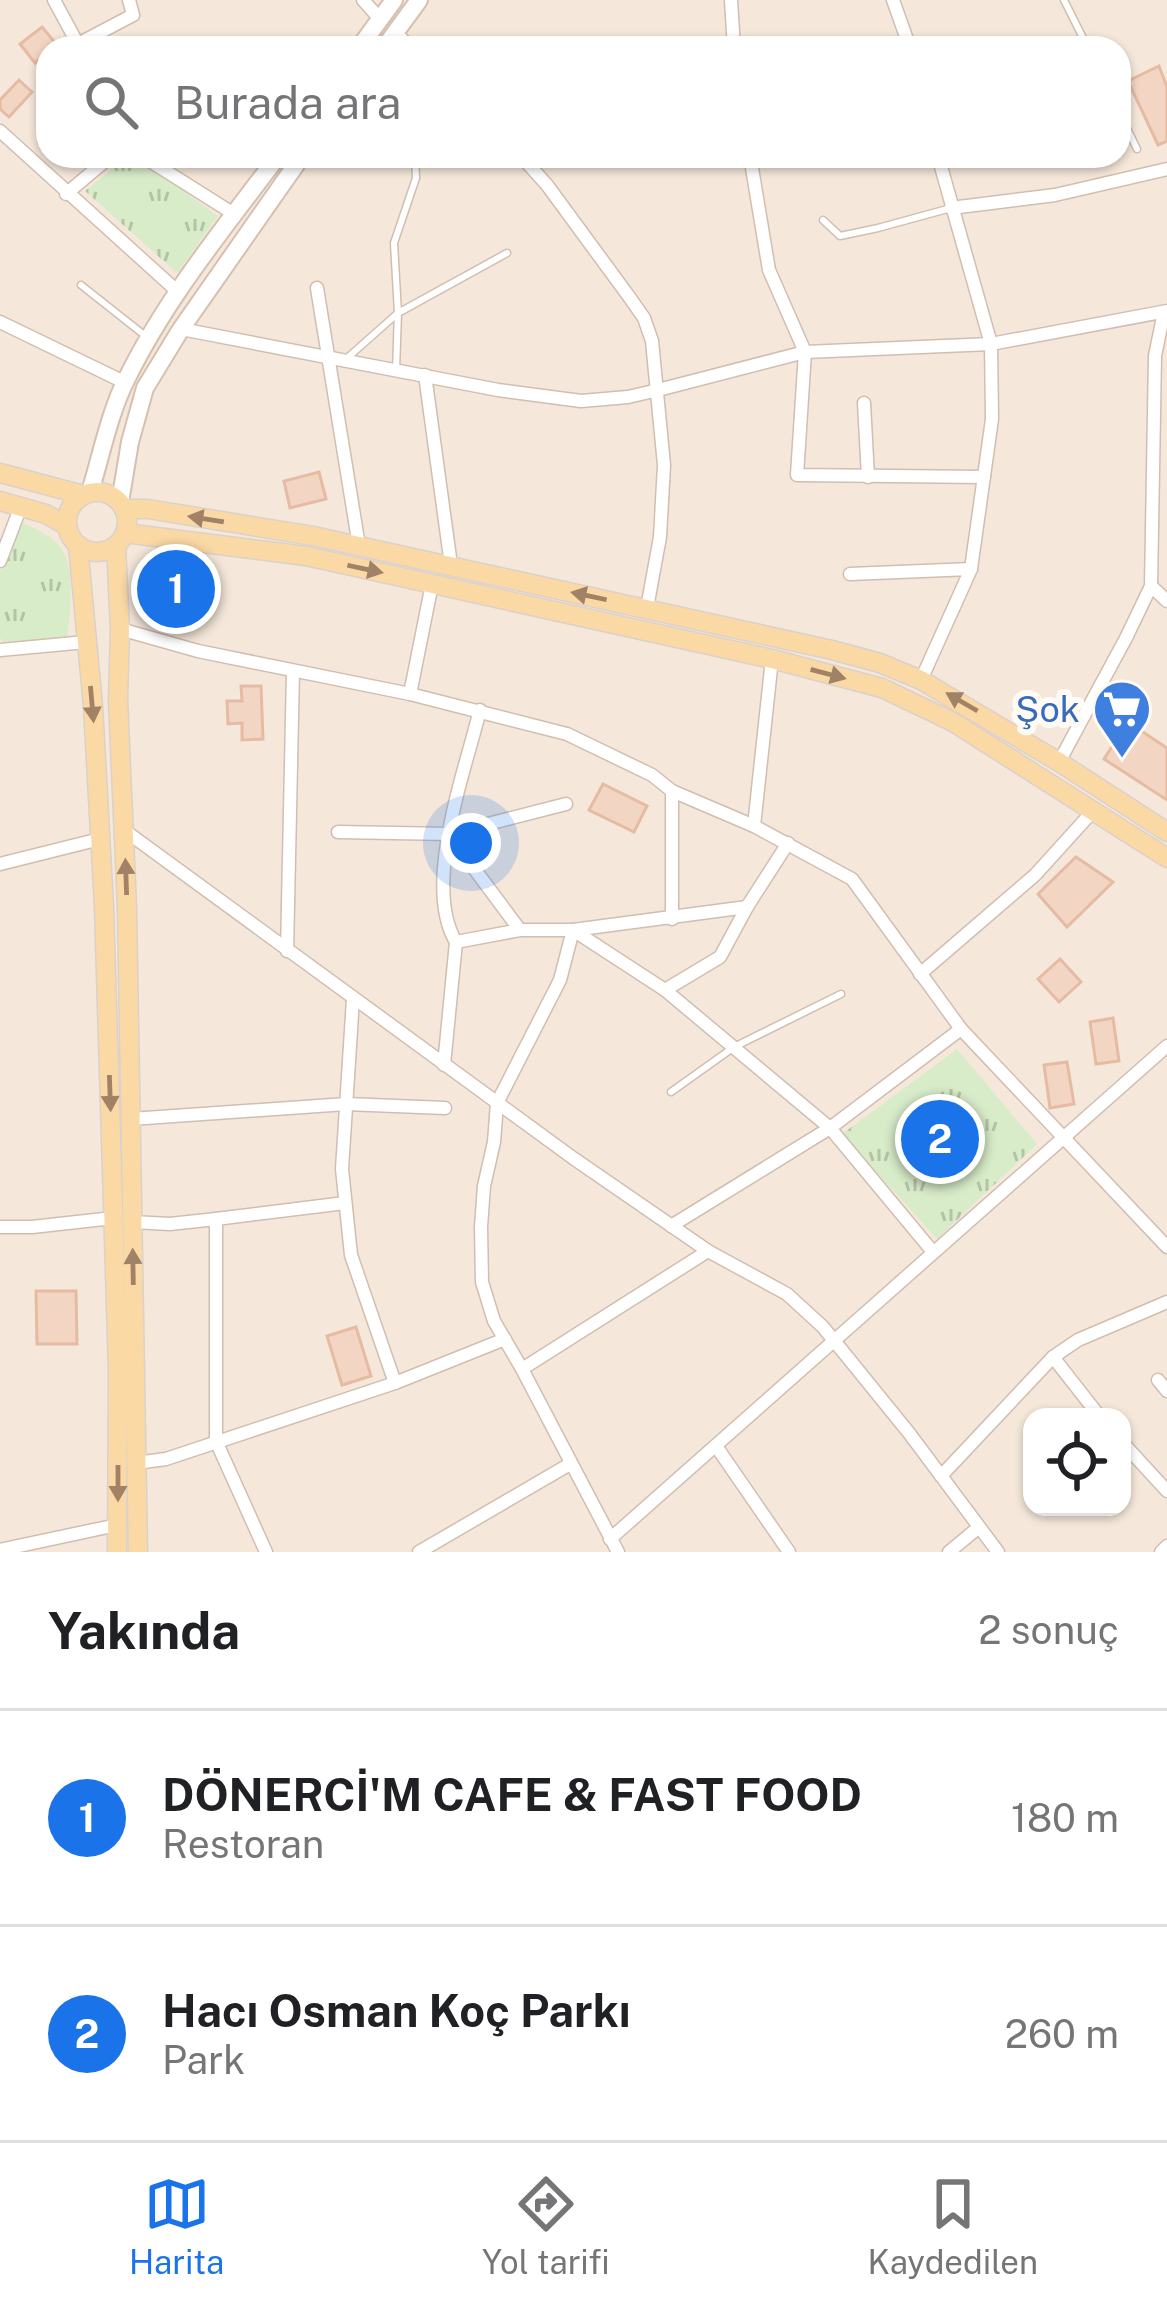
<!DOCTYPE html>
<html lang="tr">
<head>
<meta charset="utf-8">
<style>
	body { margin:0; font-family:"Public Sans",sans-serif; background:#f2f2f2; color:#202124 }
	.controls { position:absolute; right:36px; bottom:36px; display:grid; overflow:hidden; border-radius:24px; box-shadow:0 3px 9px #0004 }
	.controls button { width:108px; height:108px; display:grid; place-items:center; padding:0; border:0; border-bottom:3px solid #e0e0e0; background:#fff; color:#202124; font:60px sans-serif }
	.you { position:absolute; left:471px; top:843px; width:42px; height:42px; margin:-30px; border:9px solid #fff; border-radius:50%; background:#1a73e8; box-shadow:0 0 0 18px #1a73e833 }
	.badge { display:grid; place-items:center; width:78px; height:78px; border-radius:50%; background:#1a73e8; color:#fff; font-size:39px; font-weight:700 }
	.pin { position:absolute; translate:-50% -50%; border:6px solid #fff; box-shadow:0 3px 12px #0006 }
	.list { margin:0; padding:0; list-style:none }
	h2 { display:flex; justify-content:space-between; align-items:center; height:156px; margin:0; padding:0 48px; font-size:51px }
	h2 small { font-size:39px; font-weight:400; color:#757577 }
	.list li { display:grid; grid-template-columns:78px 1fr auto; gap:36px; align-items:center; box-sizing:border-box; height:216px; padding:0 48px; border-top:3px solid #e0e0e0 }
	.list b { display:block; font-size:45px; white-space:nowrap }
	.list p { margin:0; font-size:39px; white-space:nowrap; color:#757577 }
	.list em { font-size:39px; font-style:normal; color:#757577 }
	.icon { flex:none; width:66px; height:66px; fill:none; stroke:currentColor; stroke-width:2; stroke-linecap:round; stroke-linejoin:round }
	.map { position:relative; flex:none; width:1167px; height:1552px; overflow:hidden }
	.search { position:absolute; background:#fff; box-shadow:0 3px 9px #0004; left:36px; right:36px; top:36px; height:132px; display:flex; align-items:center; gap:30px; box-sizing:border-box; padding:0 42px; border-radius:36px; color:#757577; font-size:45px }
	.sheet { height:588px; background:#fff }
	nav { display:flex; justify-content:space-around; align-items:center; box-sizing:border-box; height:168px; border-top:3px solid #e0e0e0; background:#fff; font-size:33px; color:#757577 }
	nav a { display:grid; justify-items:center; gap:6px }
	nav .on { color:#1a73e8 }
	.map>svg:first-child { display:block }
</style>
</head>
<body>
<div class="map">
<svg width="1167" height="1552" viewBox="0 0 1167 1552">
	<defs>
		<pattern id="park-tufts" width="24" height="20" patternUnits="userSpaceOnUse" patternTransform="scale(3)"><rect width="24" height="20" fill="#d8ecc9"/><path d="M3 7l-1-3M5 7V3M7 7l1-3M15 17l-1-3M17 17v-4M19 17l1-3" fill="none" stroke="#b4c2a5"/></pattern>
	</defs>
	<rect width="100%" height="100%" fill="#fdf6ec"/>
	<path fill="#f5e8da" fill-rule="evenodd" d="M0 0H1167V1552H0ZM48 48H1119V156H48ZM1032 1417H1122V1507H1032Z"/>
	<g fill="url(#park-tufts)">
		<path d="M128 156H135L218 216 177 273 85 191Z"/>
		<path d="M20 522C35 528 53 536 62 549 76 572 70 614 67 639L6 645 0 638V572Z"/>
		<path d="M957 1049 1037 1144 937 1239 842 1134Z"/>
	</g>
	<g fill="#f3d5c3" stroke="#e6bba3" stroke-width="3">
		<path d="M42 27 57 45 48 48V52L35 63 20 44Z"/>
		<path d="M1159 66 1167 87V141L1158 145 1128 81Z"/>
		<path d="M19 80 32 92 9 117 0 109V100Z"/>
		<path d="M319 472 326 499 290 508 284 481Z"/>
		<path d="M241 686H261L263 739 242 740V723L228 724 227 701H242Z"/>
		<path d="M1128 722 1167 748V800L1104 759Z"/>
		<path d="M603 784 647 806 634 832 589 810Z"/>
		<path d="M1076 857 1113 882 1067 927 1038 894Z"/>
		<path d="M1060 959 1081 982 1059 1002 1038 979Z"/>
		<path d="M1113 1018 1119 1061 1096 1064 1090 1022Z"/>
		<path d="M1067 1062 1074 1104 1050 1108 1044 1065Z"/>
		<path d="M36 1291H76L77 1344H37Z"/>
		<path d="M356 1327 371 1376 342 1385 327 1336Z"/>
	</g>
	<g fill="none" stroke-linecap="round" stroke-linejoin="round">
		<g stroke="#d1beb0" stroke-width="9">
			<g id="lane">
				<path d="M1064 0 1088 48"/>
				<path d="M1119 112 1137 149"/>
				<path d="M823 220 840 236 878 228 951 208"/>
				<path d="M81 285 148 338"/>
				<path d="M346 359 398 313 507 253"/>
				<path d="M396 370 398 313 394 243 416 178 415 156"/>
				<path d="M671 1092 734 1047 841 994"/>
			</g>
		</g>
		<g stroke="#d1beb0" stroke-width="15">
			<g id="street">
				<path d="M54 0 80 48"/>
				<path d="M363 0 380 19"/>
				<path d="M731 0 734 48"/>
				<path d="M893 0 910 48"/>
				<path d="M396 33 411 48"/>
				<path d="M78 44 133 15 129 0"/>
				<path d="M0 131 177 291"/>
				<path d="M142 156 234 214"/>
				<path d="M521 156 547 185 630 298 644 318 652 341 664 465 660 537 647 608"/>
				<path d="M750 156 769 270 805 352 797 475 984 477"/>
				<path d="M66 194 111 156"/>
				<path d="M951 208 1055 195 1167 169"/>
				<path d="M317 288 359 546"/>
				<path d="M0 322 124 382"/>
				<path d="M181 329 498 390 581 401 628 397 658 390 805 352 991 344 1167 311"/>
				<path d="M425 375 451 565"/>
				<path d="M864 403 868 477"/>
				<path d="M0 561 21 506"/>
				<path d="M850 574 971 569"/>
				<path d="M1151 586 1167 601"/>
				<path d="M120 629 198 651 410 694 567 734 652 775 672 791 754 826 852 879 961 1029 1167 1247"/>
				<path d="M0 650 86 642"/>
				<path d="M921 680 971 569 992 419 991 344 938 156"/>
				<path d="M410 694 432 584"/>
				<path d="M1059 762 1126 638 1151 586 1155 356 1164 312"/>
				<path d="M754 826 772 659"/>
				<path d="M124 830 573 1158 708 1251 787 1294 823 1327 909 1433 998 1552"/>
				<path d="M338 832 449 834 566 804"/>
				<path d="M449 835 520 930"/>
				<path d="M0 864 100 839"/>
				<path d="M672 919V791"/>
				<path d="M456 942C422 886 465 771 480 710"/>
				<path d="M287 951 293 671"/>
				<path d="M920 974 1035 875 1093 811"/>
				<path d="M665 990 720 957 747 907 788 843"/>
				<path d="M353 999 342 1169 351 1255 395 1383"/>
				<path d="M444 1065 456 942 520 930H573L665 990 830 1128 933 1252"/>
				<path d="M131 1119 346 1104 445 1108"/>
				<path d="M132 1222 170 1224 216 1219"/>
				<path d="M671 1226 830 1128 961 1029"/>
				<path d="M0 1227H32L113 1218"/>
				<path d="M1053 1357 1100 1417"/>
				<path d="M522 1369 708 1251"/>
				<path d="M1158 1380 1167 1391"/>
				<path d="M1122 1442 1167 1491"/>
				<path d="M716 1446 789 1552"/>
				<path d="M136 1463 166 1459 395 1383 505 1339"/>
				<path d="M941 1476 1053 1357 1078 1340 1167 1302"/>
				<path d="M610 1539 1167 1046"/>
				<path d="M0 1550 117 1525"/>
				<path d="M266 1552 216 1441V1219L345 1203"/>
				<path d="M419 1552 570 1464"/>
				<path d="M618 1552 522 1369 494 1321 482 1282 481 1227 484 1186 494 1142 497 1103 560 980 573 930 747 907"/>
				<path d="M949 1552 979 1527"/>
				<path d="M1161 1552 1167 1546"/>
			</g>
		</g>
		<g stroke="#d6c0b0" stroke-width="20">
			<g id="secondary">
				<path d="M359 48 394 0"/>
				<path d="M384 48 419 0"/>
				<path d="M90 492C101 456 110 411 127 378 167 297 224 228 278 156"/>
				<path d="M120 502 130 442 145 388 181 329 302 156"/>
			</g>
		</g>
		<g stroke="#dad1cd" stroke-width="21">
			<g id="primary">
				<path d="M0 473 83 495"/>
				<circle cx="97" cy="522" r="30"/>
				<path d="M0 501 46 514 67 526"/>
				<path d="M124 509H148L313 536 832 650 880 663 921 680 1059 762 1167 832"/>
				<path d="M125 533 306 556 772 659 882 688 953 722 1167 858"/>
				<path d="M78 545 93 706 104 906 118 1371 117 1552"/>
				<path d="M116 546 120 629 118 699 127 908 138 1552"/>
			</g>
		</g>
		<use href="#lane" stroke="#fff" stroke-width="6"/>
		<use href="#street" stroke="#fff" stroke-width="12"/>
		<use href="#secondary" stroke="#fff" stroke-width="16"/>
		<use href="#primary" stroke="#fbd9a5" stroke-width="18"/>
	</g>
	<defs><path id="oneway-solid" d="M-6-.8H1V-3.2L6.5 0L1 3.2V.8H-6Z" transform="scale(3)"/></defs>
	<g fill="#a18267">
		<use href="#oneway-solid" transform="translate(206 519) rotate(-171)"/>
		<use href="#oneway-solid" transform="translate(365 569) rotate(12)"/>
		<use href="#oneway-solid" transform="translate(589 596) rotate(-168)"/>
		<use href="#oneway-solid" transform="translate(828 674) rotate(15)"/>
		<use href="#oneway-solid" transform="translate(962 702) rotate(-150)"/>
		<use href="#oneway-solid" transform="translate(92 704) rotate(85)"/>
		<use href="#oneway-solid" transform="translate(126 877) rotate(-92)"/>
		<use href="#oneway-solid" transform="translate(110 1093) rotate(88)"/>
		<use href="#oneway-solid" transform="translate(133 1267) rotate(-91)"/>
		<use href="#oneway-solid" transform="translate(118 1483) rotate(90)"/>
	</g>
	<defs>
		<g id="supermarket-pin" transform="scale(3)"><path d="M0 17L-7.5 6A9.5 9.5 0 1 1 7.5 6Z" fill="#3f7fe0" stroke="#fffaf3"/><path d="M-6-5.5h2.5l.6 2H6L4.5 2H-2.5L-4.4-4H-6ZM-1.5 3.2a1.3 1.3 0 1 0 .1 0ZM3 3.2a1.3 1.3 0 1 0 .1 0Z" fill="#fff"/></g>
	</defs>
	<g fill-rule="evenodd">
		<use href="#supermarket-pin" x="1122" y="709"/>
	</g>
	<g text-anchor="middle" stroke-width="12" stroke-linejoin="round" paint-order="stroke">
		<g font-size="36" fill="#366cbe" stroke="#fffaf3" text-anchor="end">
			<text x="1080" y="722">Şok</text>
		</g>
	</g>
</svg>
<div class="controls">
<button><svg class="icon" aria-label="locate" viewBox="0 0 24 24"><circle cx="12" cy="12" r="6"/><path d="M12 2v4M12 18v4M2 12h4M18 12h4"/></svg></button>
</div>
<div class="you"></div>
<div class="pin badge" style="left:176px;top:589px">1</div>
<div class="pin badge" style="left:940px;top:1139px">2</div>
<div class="search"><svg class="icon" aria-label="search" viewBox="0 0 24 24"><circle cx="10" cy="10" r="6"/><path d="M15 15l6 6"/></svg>Burada ara</div>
</div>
<section class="sheet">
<h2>Yakında<small>2 sonuç</small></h2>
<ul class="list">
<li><span class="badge">1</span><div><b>DÖNERCİ'M CAFE &amp; FAST FOOD</b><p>Restoran</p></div><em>180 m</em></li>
<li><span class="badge">2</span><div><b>Hacı Osman Koç Parkı</b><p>Park</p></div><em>260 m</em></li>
</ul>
</section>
<nav>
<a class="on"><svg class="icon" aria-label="map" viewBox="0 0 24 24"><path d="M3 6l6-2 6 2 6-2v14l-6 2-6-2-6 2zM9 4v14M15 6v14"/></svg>Harita</a>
<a><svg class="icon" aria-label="directions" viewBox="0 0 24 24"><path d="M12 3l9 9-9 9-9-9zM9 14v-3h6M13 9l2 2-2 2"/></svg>Yol tarifi</a>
<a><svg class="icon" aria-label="saved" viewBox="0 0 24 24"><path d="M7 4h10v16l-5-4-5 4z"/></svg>Kaydedilen</a>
</nav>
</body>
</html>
